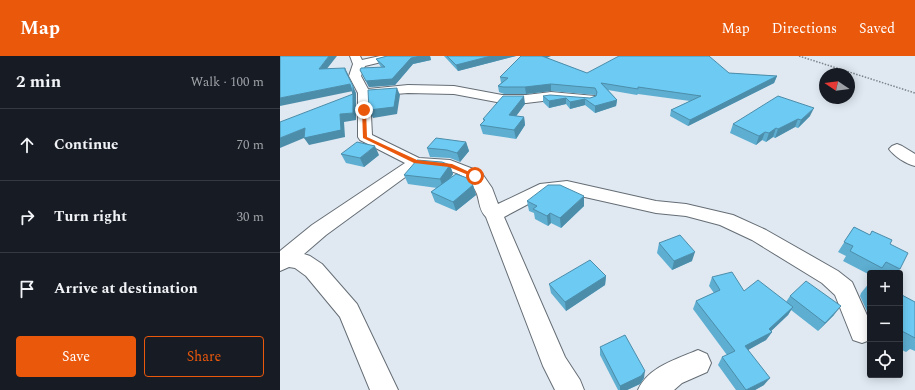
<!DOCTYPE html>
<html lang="en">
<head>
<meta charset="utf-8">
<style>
	body { margin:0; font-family:Spectral,serif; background:#20242c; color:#f1f3f6 }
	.controls { position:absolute; right:12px; bottom:12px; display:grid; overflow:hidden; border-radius:4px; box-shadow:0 2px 10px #0003 }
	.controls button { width:36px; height:36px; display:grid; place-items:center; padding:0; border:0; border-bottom:1px solid #363941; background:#171b24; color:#f1f3f6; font:20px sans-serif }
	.compass { position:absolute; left:539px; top:12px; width:36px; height:36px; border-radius:50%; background:#171b24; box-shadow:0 2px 10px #0003; rotate:283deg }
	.stop { position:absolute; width:12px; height:12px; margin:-9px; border:3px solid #ea580c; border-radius:50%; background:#fff }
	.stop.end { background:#ea580c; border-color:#fff; box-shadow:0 1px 4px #0008 }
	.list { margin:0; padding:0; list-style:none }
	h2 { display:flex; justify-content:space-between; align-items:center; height:52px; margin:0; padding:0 16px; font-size:17px }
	h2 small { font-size:13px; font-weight:400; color:#9ea1a6 }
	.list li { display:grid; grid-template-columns:26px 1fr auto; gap:12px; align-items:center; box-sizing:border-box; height:72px; padding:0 16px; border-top:1px solid #363941 }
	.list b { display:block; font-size:15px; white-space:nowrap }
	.list em { font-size:13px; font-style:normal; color:#9ea1a6 }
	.actions { display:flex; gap:8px; padding:12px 16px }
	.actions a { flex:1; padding:9px 0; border:1px solid #ea580c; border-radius:4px; text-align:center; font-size:14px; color:#ea580c }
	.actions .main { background:#ea580c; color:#fff }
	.icon { flex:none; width:22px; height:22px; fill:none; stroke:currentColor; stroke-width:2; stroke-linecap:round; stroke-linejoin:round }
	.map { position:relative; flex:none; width:635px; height:334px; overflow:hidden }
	header { display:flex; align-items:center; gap:24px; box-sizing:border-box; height:56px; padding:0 20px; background:#ea580c; color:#fff }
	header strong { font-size:19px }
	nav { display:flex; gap:22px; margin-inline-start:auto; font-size:14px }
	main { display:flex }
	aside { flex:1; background:#171b24 }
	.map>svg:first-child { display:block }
</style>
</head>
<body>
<header>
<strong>Map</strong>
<nav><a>Map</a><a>Directions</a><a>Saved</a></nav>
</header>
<main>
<aside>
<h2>2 min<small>Walk · 100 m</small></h2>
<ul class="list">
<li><svg class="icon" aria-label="ahead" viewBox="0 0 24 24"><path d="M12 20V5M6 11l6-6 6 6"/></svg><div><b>Continue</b></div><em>70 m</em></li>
<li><svg class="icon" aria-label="right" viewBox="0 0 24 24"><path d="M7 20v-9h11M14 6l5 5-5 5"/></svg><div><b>Turn right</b></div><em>30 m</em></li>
<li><svg class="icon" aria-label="arrive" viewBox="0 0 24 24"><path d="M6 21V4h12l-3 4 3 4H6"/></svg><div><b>Arrive at destination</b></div></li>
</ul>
<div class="actions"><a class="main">Save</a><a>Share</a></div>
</aside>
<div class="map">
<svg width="635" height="334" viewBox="0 0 635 334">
	<rect width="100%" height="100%" fill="#e0e9f2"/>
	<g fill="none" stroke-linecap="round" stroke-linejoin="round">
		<g stroke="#656d75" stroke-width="2">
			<g id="minor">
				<path d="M70 0H80L82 4 100 0H119L118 2 85 10 81 20 88 33 128 29 174 30 222 39H246L271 36 315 40 316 43 315 46 310 47 271 44 246 47H222L174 38 128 37 90 40 92 79 139 102 170 104 201 116 212 132 218 148 260 128 287 125 376 145 406 148 453 159 486 174 558 215 572 226 590 266V284L582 287 573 284 555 239 542 227 472 184 440 169 406 160 376 157 287 137H269L224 161 285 301 300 324 304 334H275L263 310 206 161C199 154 200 147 197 138 187 113 163 113 139 111L46 179 24 198 30 200 42 208 77 248 118 334H90L60 261 26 220 15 212 9 211 0 215V195L32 169 125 107 80 84 78 81V37L69 20 73 8Z"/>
				<path d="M617 88 622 90 635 98V110C626 108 614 100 609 93L612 90Z"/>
				<path d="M418 294 427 298 431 307 427 316 402 327 394 334H358C368 311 397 303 418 294Z"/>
			</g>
		</g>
		<path stroke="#7e848b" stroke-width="1.5" stroke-dasharray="1.5 1.5" stroke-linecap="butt" d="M519 0 635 37"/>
		<use href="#minor" fill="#fff" fill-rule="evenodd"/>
	</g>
	<g fill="#5daed1">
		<path d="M107 0H150L151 4 133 8 115 29 89 31 80 14 101 11 99 8 96 3Z"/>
		<path d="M164 0H236L178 15Z"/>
		<path d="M267 2 307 17H449L497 20 494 27 408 70 390 60 391 54 410 45 358 38 357 39 328 34 337 44 336 50 315 57 305 49 290 53 286 48 269 52 263 46V40L310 42 316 40 315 39 271 35 246 38H224L219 36 218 30 221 27 220 21Z"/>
		<path d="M245 48 236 60 244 61 245 69 236 83 203 78 200 69 204 66 203 63Z"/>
		<path d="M530 60 518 72 515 71 495 82 493 81 486 86 482 84 476 89 450 77 453 68Z"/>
		<path d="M186 86 189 95 180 106 170 102 150 101 147 92Z"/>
		<path d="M61 98 99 99 84 111 66 107Z"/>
		<path d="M170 109 173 118 171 122 193 129 196 139 176 155 155 146 151 136 157 132 128 128 124 119Z"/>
		<path d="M247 145 304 150 281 172 271 167 268 170 255 163 254 157 249 155Z"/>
		<path d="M574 171 590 179 592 175 610 188 620 213 617 217H602L599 216 598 217H590V219L563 205 566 200 558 196Z"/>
		<path d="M379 187 412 205 392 214 377 197Z"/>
		<path d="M326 220 325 229 286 255 271 237 269 228Z"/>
		<path d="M432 221 464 235 506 246 510 240 554 259 538 275 511 254 508 259 491 275 492 276 486 284 468 294 484 329 475 334H456L438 309 442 301 447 299 413 253 416 245 434 237 429 230Z"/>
		<path d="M590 226V262L580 240 581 237Z"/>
		<path d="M620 238 635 246V295L630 293 626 296 620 293Z"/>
		<path d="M320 291 364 322 360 328 347 334H338L320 299Z"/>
	</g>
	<g fill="#4c8daa">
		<path d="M49 0H57L42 19 39 13Z"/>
		<path d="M141 0H150L151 4 133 8 115 29 89 31 86 25 131 2Z"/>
		<path d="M211 0H236L178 15 176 9Z"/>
		<path d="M259 0H271L260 5Z"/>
		<path d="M65 12 68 18V21L65 14Z"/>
		<path d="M497 20 494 27 408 70 410 64Z"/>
		<path d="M70 28 73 35 0 50V42Z"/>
		<path d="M271 28V35L246 38 245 31Z"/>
		<path d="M73 30 76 37V64L64 66 65 81 29 89 24 82 0 92V82L60 58 73 57Z"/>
		<path d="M117 32 120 39 117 58 93 62 89 54Z"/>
		<path d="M244 40 245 48 231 67 229 59Z"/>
		<path d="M286 42V48L269 52V45Z"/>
		<path d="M305 43V49L290 53V46Z"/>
		<path d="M337 44 336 50 315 57V50Z"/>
		<path d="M534 52 530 60 518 72 521 64Z"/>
		<path d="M244 61 245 69 236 83 234 74Z"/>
		<path d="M518 63 515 71 495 82 498 73Z"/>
		<path d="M496 72 493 81 486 86 489 77Z"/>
		<path d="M485 76 482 84 476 89 479 80Z"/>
		<path d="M186 86 189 95 180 106 177 97Z"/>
		<path d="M95 90 99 99 84 111 80 102Z"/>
		<path d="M170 109 173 118 163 132 160 123Z"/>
		<path d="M193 129 196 139 176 155 173 146Z"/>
		<path d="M304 140V150L281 172 280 162Z"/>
		<path d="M270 157 271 167 268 170 267 160Z"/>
		<path d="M415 196 412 205 392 214 394 205Z"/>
		<path d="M326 220 325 229 286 255 285 246Z"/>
		<path d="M561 250 554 259 538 275 545 267Z"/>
		<path d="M513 251 508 259 487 279 492 276 486 284 461 298 465 290 489 273Z"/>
		<path d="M365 315 364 322 360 328 347 334H340V330Z"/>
		<path d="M490 322 484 329 475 334H466Z"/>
	</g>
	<g fill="#6ccaf3" stroke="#4c8daa">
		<path d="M0 0H49L39 13 65 12V14L73 30V57L60 58 61 74 24 82 25 72 0 82V66L73 38 70 28 0 42Z"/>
		<path d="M107 0H141L131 2 112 23 86 25 80 14 81 12 105 11 96 3Z"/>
		<path d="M167 0H211L176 9Z"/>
		<path d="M241 0H262L307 17 339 0H429L449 17 497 20 410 64 391 54 421 40 358 31V33L321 27 337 44 315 50 305 43 290 46 286 42 269 45 263 40 270 39 310 42 316 40 317 36 315 32 271 28 245 31H223L218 30 228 22 220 21Z"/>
		<path d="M117 32 114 51 89 54 88 34Z"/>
		<path d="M223 40H244L229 59 244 61 234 74 200 69 205 64 203 63Z"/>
		<path d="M498 40 534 52 521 64 518 63 498 73 496 72 489 77 485 76 479 80 453 68Z"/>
		<path d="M156 82 186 86 177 97 167 94 147 92Z"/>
		<path d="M77 86 95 90 80 102 61 98Z"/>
		<path d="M137 104 162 106 170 109 160 123 124 119Z"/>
		<path d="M176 118 190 123 193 129 173 146 151 136Z"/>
		<path d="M268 129H280L304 140 280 162 270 157 267 160 253 153 257 150 247 145Z"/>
		<path d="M574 171 590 179 592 175 612 184 610 188 628 197 620 213 606 206 602 212 570 195 573 190 564 186Z"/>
		<path d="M400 179 415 196 394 205 379 187Z"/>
		<path d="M310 204 326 220 285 246 269 228Z"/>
		<path d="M452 216 464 235 478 224 513 251 489 273 492 276 465 290 490 322 466 334 442 301 455 295 416 245 440 234 432 221Z"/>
		<path d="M526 225 561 250 545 267 510 240Z"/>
		<path d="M620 238 635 246V282L620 274Z"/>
		<path d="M345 279 365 315 361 320 340 330 320 291Z"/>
	</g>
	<path fill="#ea580c" d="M84 53 86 54 87 81 137 104 172 108 198 120 193 121 169 111 134 107 83 82 82 54Z"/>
</svg>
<div class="controls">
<button>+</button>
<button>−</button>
<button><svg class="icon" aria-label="locate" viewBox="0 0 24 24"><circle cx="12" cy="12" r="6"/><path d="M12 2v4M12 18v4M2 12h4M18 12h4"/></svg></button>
</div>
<svg class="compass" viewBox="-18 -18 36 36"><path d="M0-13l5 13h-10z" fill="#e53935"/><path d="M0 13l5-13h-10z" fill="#9ea1a6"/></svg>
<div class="stop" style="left:195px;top:120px"></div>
<div class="stop end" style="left:84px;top:54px"></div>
</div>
</main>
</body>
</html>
